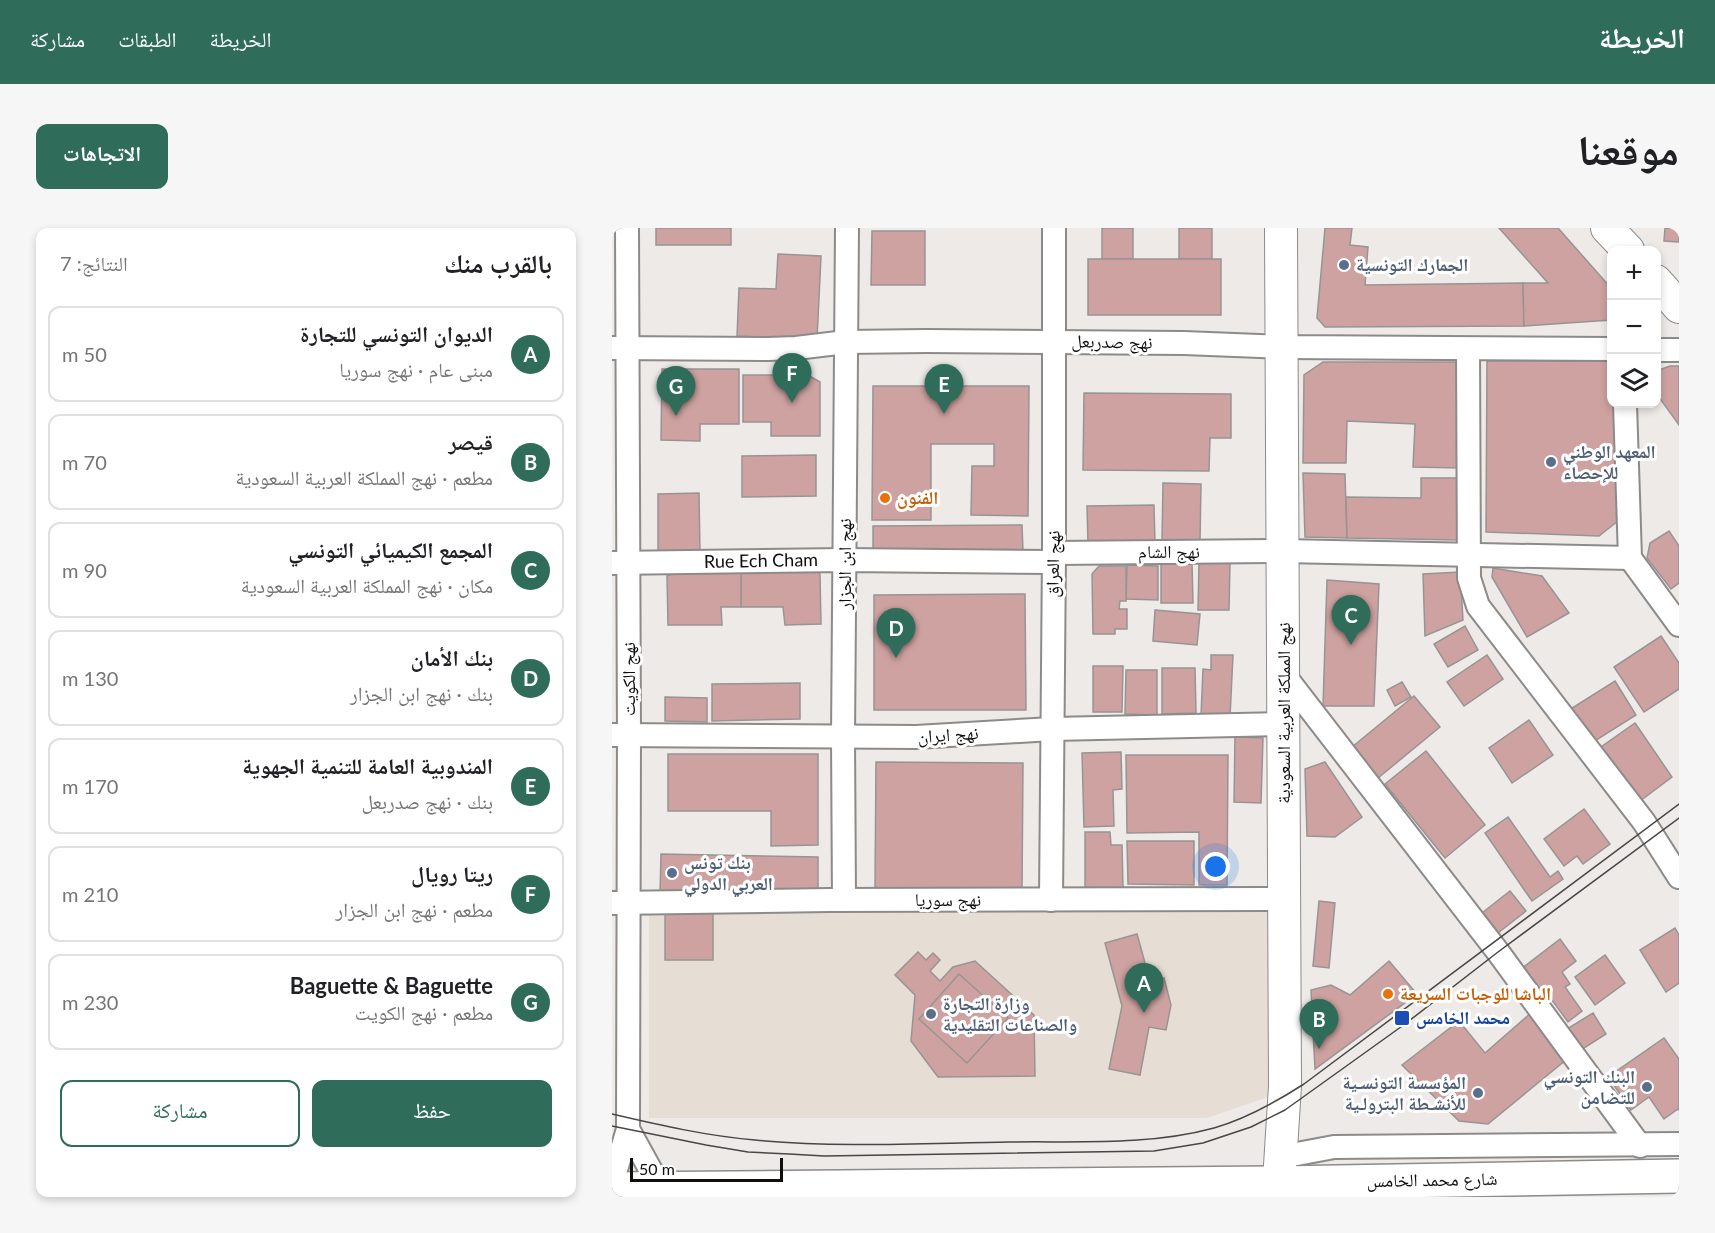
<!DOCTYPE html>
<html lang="ar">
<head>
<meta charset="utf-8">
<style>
	body { margin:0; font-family:Lato,"Noto Naskh Arabic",sans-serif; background:#f6f6f6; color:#202124; direction:rtl }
	.controls { position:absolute; right:18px; top:18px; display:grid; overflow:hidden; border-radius:12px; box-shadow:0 3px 9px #0003 }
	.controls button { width:54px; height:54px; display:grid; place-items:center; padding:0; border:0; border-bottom:2px solid #e0e0e0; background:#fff; color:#202124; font:30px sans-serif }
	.scale { position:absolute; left:18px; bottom:15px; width:153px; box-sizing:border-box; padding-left:6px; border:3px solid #100f0e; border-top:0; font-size:16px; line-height:21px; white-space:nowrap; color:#100f0e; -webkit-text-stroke:4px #fff; paint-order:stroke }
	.you { position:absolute; left:604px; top:639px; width:21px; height:21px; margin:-15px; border:4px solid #fff; border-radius:50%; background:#1a73e8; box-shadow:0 0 0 9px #1a73e833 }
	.badge { display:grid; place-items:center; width:39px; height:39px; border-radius:50%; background:#2f6d5a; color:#fff; font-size:20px; font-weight:700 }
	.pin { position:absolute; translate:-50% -50px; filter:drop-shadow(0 2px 3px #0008) }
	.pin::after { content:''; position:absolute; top:32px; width:21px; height:18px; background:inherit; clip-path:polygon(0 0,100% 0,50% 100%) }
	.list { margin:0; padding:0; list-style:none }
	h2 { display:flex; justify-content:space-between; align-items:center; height:78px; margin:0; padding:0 24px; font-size:26px }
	h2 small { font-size:20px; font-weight:400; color:#757577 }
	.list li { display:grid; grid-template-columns:39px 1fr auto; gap:18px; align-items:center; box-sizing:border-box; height:96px; margin:0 12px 12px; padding:0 12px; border:2px solid #e0e0e0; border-radius:12px }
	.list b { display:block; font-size:22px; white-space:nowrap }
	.list p { margin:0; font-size:20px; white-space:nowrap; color:#757577 }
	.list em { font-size:20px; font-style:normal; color:#757577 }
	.actions { display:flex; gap:12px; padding:18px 24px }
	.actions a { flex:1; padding:14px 0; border:2px solid #2f6d5a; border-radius:12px; text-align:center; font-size:21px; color:#2f6d5a }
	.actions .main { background:#2f6d5a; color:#fff }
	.icon { flex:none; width:33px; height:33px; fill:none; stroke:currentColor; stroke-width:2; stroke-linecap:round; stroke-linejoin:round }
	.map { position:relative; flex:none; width:1067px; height:969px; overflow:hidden; direction:ltr; border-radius:12px }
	header { display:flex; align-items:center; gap:36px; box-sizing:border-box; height:84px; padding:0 30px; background:#2f6d5a; color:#fff }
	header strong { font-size:28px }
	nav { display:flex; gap:33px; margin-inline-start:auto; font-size:21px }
	.intro { display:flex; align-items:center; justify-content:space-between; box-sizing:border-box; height:144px; padding:0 36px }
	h1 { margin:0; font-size:42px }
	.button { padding:15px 27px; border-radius:12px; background:#2f6d5a; color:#fff; font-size:21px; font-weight:700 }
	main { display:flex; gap:36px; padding:0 36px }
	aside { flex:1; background:#fff; border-radius:12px; box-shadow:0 3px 9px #0003 }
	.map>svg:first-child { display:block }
</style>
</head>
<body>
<header>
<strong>الخريطة</strong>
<nav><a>الخريطة</a><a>الطبقات</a><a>مشاركة</a></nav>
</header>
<div class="intro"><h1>موقعنا</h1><a class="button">الاتجاهات</a></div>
<main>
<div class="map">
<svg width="1067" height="969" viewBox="0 0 1067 969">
	<rect width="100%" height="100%" fill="#edeae8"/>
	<path fill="#e6ded5" d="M658 680 656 869 595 890H37V683Z"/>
	<g fill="#cea2a0" stroke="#989494" stroke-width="1.5">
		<rect x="44" y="0" width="75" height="17"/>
		<rect x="490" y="0" width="31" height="31"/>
		<rect x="567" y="0" width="33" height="31"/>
		<path d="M713 0H740L738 17 756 19 753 57 911 55 912 98 713 99 705 90Z"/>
		<path d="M887 0H946L999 60V92L912 98 911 55H936Z"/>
		<path d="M1053 0H1067V14L1052 13Z"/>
		<path d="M260 3H313V57H259Z"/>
		<path d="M166 26 209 28 205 112 125 108 127 60 164 61Z"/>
		<rect x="476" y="31" width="133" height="56"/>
		<path d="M875 133H999V176H1002L1006 293 987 308 874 304Z"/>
		<path d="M711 134H849L848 240 801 239 803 196 735 193 734 235H691L692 147Z"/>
		<path d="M1058 138H1067V197L1044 165V143Z"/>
		<path d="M50 141H127V196H88V213L49 212Z"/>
		<path d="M131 147H196L208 154V208H159V194H131Z"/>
		<path d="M261 158H417L416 288 359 287 360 238H382V216H319V292H260Z"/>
		<path d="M472 165 619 166V210H598L597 243 471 242Z"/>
		<path d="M204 227V268L130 269V228Z"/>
		<path d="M691 245 733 246 735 310 693 309Z"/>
		<path d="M809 250H845V312L735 310 734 269 809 270Z"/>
		<path d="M551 255 589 256 588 314 550 313Z"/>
		<path d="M87 265 88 324 46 325V266Z"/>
		<path d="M542 277 543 316 476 317 475 278Z"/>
		<path d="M410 297 411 323 261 325V298Z"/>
		<path d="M1057 303 1067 318V355L1059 361 1035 330 1038 315Z"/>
		<path d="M587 334 618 335 617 382H586Z"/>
		<path d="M549 335H580L581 375H549Z"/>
		<path d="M515 337 546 338V372L514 371Z"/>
		<path d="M200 338 208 346 209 396 173 397 171 379H129V340Z"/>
		<path d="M487 338H514V373H508L507 381H515V401H503V406H481L480 346Z"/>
		<path d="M881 340 930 348 957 385 915 409 880 349Z"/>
		<path d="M129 344V379H109L110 397H56L55 348 62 345Z"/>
		<path d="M848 344 851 392 813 408 811 346Z"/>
		<path d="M715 352 767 356 762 478H711Z"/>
		<path d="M413 366 414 482H262V367Z"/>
		<path d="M543 382 588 386 585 417 541 413Z"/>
		<path d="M853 398 866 422 836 439 822 416Z"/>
		<path d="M1049 408 1067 435V461L1032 484 1002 439Z"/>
		<path d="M599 427H621L618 489 589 488 591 441 599 442Z"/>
		<path d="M875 427 891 451 852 478 835 454Z"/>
		<path d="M481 438H511L510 484H481Z"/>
		<path d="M550 440H583L584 485 550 486Z"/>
		<path d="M514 442H545V487L513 486Z"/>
		<path d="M1003 453 1024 487 978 516 957 482Z"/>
		<path d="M790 454 799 469 783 478 775 462Z"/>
		<path d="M188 455V491L100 493V456Z"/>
		<path d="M802 468 828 499 766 550 740 519Z"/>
		<path d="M53 469 95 470V494L53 493Z"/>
		<path d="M917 492 941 527 900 555 877 520Z"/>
		<path d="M1023 495 1060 549 1028 573 989 519Z"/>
		<path d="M623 509 651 510 649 575 622 574Z"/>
		<path d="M814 523 873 597 833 630 773 556Z"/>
		<path d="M509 524 510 561 501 562 502 598 472 599 470 525Z"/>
		<path d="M56 526H206V617L159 618V583H56Z"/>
		<path d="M514 527H616L615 657H587V604L515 605Z"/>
		<path d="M264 534 411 535 410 662 263 660Z"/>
		<path d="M713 534 750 589 723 609 695 608 693 541Z"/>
		<path d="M972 581 998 616 971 636 965 628 952 638 932 611Z"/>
		<path d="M896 589 938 649 946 643 951 651 920 673 873 605Z"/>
		<path d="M473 604H498L499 617H510L511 660 473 661Z"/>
		<path d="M515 613H582V657L516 656Z"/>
		<path d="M49 626 206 629V668L48 665Z"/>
		<path d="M898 663 914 683 882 708 866 688Z"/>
		<path d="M707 673 723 675 717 740 701 738Z"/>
		<rect x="53" y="685" width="48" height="47"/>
		<path d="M1063 700 1067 707V755L1054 764 1028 722Z"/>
		<path d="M525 706 538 753 552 750 559 777 554 802 537 799 528 847 497 841 510 778 493 715Z"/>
		<path d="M948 711 964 733 950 744 958 756 953 759 970 783 956 794 937 768 932 772 909 741Z"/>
		<path d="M306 724 314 732 321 725 328 732 318 743 328 753 341 739 363 733 422 787 423 848 326 849 299 813 303 767 283 747Z"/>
		<path d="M993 727 1013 755 983 777 963 749Z"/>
		<path d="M777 733 805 766 703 841 699 762 719 757 738 767Z"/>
		<path d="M347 746 396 790 355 835 307 791Z"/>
		<path d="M920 784 955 831 876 896 847 893 790 837 847 793 873 825Z"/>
		<path d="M981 785 994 806 969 822 955 801Z"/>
		<path d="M1052 810 1067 831V882L1066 881 1052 891 1037 869 1019 882 996 849Z"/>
	</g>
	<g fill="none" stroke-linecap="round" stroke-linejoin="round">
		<g stroke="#8d8b89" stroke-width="26">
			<g id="street">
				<path d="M0 120 156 121 184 120 234 114 314 113 572 115 670 119 999 121"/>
				<path d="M856 121 857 350 866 378 1032 594 1067 649"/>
				<path d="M1044 122H1067"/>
				<path d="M1013 176 1018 330 1067 397"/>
				<path d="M442 325 671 323 1018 330"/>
				<path d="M0 335 233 332 442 334"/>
				<path d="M672 447 886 724 1028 918"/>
				<path d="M0 507 304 509 440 501 671 496"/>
				<path d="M232 672 231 509 235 0"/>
				<path d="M439 672 442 325V0"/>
				<path d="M0 675 217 672 672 671"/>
				<path d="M16 901 43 950 60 966"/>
				<path d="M669 929 722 919 1067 916"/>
				<path d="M0 955 16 901 17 507 15 0"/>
			</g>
		</g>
		<g stroke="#8d8b89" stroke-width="34">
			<g id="secondary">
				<path d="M995 0 1016 22"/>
				<path d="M1044 53 1067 79"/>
				<path d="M666 969 673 858 669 0"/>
			</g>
		</g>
		<g stroke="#8d8b89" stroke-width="36">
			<path id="primary" d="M0 961 667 955 1067 948"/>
		</g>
		<use href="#street" stroke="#fff" stroke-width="22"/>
		<use href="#secondary" stroke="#fff" stroke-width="32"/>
		<use href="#primary" stroke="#fff" stroke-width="33"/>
		<g stroke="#484745" stroke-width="1.5">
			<path d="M0 886C47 897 95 908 143 912 228 920 314 915 398 914 466 913 536 918 602 900 634 891 664 874 692 856L1067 576"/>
			<path d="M0 898 94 917 136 924 177 926 212 928 542 923 591 915 639 899 673 882 793 796 886 724 1067 590"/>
		</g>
	</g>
	<g fill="#5c6f8a" stroke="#fff" stroke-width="2">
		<circle cx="732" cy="37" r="6"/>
		<circle cx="939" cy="234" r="6"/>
		<circle cx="60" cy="645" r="6"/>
		<circle cx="319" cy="786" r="6"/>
		<circle cx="1035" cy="859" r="6"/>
		<circle cx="866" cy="865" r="6"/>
	</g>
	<g fill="#e8710a" stroke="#fff" stroke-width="2">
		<circle cx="273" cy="270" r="6"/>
		<circle cx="776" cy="766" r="6"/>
	</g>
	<rect fill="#1a4fb4" stroke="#fff" stroke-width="2" x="782" y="782" width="16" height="16" rx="3"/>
	<g text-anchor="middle" stroke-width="6" stroke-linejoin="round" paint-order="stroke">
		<g font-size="18" font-weight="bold" fill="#4e5e75" stroke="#fff" text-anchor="start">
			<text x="744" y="43">الجمارك التونسية</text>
			<text x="951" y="230">المعهد الوطني<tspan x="951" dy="21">للإحصاء</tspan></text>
			<text x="72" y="641">بنك تونس<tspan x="72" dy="21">العربي الدولي</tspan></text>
			<text x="331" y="782">وزارة التجارة<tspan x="331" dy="21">والصناعات التقليدية</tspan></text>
			<text x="1023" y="855" text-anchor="end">البنك التونسي<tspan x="1023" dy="21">للتضامن</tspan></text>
			<text x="854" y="861" text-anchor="end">المؤسسة التونسـية<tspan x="854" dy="21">للأنشـطة البترولـية</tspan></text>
		</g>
		<g font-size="18" fill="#100f0e" stroke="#fff">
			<text transform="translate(500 114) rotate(1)" y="6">نهج صدربعل</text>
			<text x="557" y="330">نهج الشام</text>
			<text transform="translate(149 333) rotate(-1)" y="6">Rue Ech Cham</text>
			<text transform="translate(233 336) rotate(-90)" y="6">نهج ابن الجزار</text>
			<text transform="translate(441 336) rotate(-89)" y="6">نهج العراق</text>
			<text transform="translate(17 451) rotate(-90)" y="6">نهج الكويت</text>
			<text transform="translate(672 485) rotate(-90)" y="6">نهج المملكة العربية السعودية</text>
			<text transform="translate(336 507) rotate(-4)" y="6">نهج ايران</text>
			<text x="336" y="678">نهج سوريا</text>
			<text transform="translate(820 952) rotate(-1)" y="6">شارع محمد الخامس</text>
		</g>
		<g font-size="18" font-weight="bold" fill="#c56008" stroke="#fff" text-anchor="start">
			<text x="285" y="276">الفنون</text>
			<text x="788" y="772">الباشا للوجبات السريعة</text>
		</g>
		<g font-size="18" font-weight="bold" fill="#164399" stroke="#fff" text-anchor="start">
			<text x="804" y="796">محمد الخامس</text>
		</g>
	</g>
</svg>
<div class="controls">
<button>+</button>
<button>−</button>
<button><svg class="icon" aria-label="layers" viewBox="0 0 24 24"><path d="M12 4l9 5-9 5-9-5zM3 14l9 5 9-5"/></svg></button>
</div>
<div class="scale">50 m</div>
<div class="you"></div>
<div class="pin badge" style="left:532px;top:785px">A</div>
<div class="pin badge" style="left:707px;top:821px">B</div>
<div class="pin badge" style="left:739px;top:417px">C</div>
<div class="pin badge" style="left:284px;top:430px">D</div>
<div class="pin badge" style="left:332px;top:186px">E</div>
<div class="pin badge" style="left:180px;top:175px">F</div>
<div class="pin badge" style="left:64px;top:188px">G</div>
</div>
<aside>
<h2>بالقرب منك<small>النتائج: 7</small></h2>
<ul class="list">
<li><span class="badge">A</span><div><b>الديوان التونسي للتجارة</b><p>مبنى عام · نهج سوريا</p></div><em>50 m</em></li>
<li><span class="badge">B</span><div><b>قيصر</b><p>مطعم · نهج المملكة العربية السعودية</p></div><em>70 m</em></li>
<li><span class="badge">C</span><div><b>المجمع الكيميائي التونسي</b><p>مكان · نهج المملكة العربية السعودية</p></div><em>90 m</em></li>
<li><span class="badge">D</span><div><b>بنك الأمان</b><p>بنك · نهج ابن الجزار</p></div><em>130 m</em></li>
<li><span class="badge">E</span><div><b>المندوبية العامة للتنمية الجهوية</b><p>بنك · نهج صدربعل</p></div><em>170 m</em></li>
<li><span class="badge">F</span><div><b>ريتا رويال</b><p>مطعم · نهج ابن الجزار</p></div><em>210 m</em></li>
<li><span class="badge">G</span><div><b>Baguette &amp; Baguette</b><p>مطعم · نهج الكويت</p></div><em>230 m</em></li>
</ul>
<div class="actions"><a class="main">حفظ</a><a>مشاركة</a></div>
</aside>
</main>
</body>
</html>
